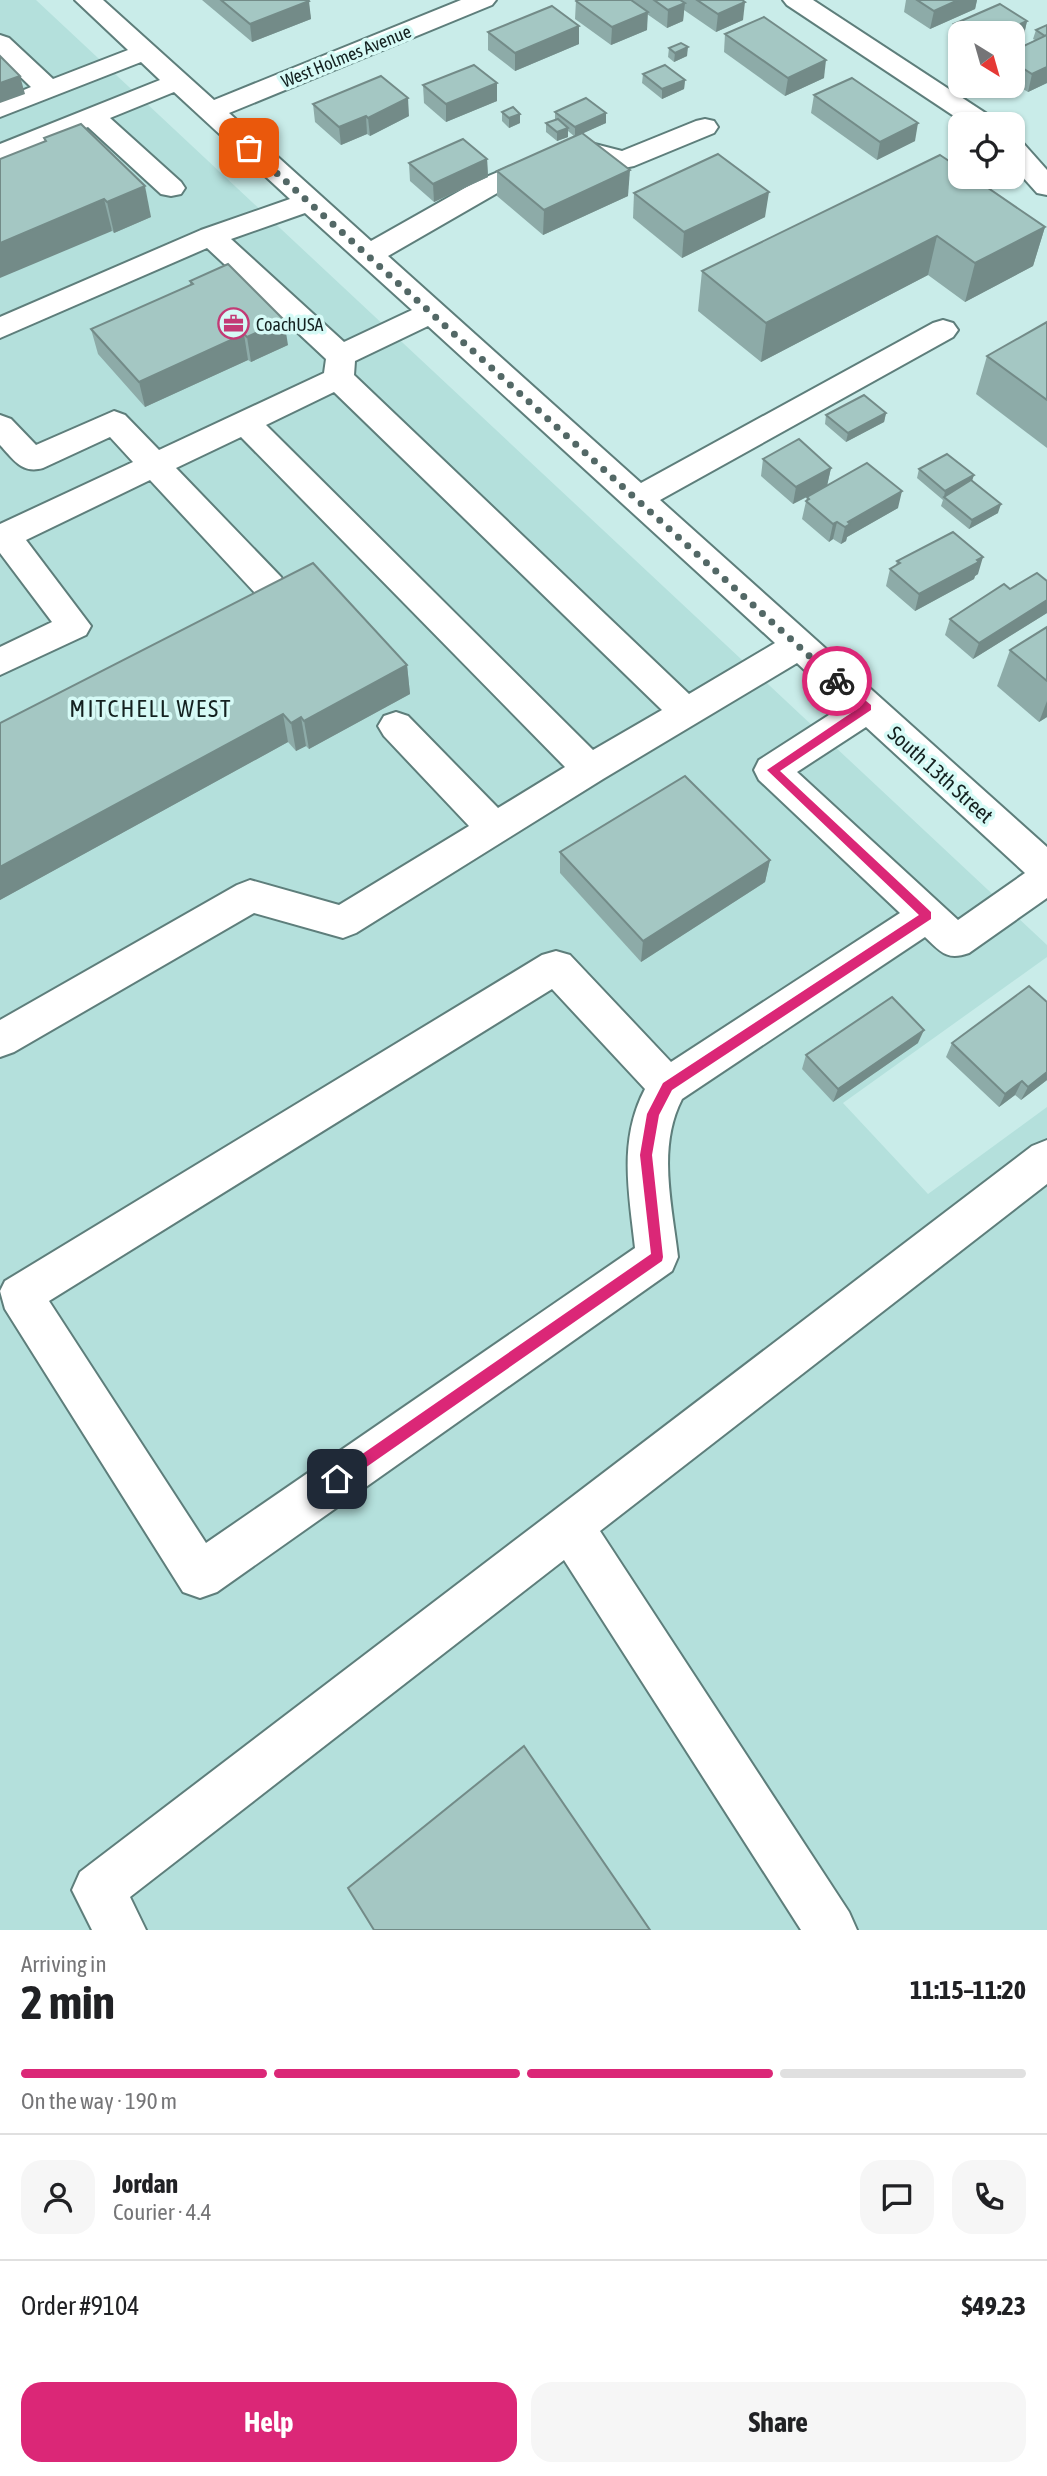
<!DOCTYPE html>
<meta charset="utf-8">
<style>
:root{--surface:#fff;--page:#f6f6f6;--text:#202124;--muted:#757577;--line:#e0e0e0;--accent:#db2777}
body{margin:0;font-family:"Asap Condensed",sans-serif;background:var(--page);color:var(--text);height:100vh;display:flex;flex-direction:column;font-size:26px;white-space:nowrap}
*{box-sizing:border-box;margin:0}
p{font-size:23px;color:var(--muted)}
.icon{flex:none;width:38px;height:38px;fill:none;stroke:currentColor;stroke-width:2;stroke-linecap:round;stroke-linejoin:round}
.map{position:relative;height:1930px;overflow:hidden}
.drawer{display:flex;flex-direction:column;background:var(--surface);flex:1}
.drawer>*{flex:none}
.needle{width:46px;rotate:143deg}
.fabs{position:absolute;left:948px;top:21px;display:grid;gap:14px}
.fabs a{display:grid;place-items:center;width:77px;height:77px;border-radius:14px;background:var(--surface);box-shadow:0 2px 5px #0004;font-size:35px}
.pin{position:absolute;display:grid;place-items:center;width:60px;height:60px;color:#fff;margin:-30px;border-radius:14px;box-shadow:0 4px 10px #0006}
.courier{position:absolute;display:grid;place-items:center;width:70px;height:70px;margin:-35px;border:5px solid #db2777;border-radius:50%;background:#fff;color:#222;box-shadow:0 2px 9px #0007}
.overview em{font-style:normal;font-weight:700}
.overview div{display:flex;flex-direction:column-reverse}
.overview{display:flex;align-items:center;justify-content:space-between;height:119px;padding:0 21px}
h1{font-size:46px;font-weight:700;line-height:52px}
.bar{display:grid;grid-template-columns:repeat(4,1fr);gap:10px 7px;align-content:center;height:84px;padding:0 21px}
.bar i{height:9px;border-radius:5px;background:var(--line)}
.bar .on{background:var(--accent)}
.bar p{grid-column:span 4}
.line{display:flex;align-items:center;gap:18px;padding:0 21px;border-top:2px solid var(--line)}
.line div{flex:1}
.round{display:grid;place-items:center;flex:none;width:74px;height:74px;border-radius:21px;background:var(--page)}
.primary-button{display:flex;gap:14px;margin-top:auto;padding:14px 21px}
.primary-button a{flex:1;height:80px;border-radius:21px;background:var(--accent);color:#fff;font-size:28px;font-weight:700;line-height:80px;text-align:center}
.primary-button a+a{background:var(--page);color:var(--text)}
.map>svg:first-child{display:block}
.built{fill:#b4e0dc}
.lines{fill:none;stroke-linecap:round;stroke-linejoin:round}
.minor-casing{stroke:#5e7e7b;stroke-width:4}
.minor{fill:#fff;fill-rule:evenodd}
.wall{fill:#8daba8}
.shaded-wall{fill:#738b88}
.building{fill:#a4c7c3;stroke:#738b88;stroke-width:2}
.route{fill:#db2777}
.done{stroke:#536866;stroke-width:7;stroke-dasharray:0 12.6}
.labels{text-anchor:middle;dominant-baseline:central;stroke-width:7;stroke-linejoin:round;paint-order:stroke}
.far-street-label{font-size:18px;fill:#142120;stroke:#d6faf6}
.far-poi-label{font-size:18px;fill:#142120;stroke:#d6faf6;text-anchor:start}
.street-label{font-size:21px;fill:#142120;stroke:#d6faf6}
.quarter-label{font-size:24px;letter-spacing:2px;fill:#142120;stroke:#d6faf6}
</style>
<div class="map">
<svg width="1047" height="1930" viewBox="0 0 1047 1930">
<rect width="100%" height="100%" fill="#c9ece9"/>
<polygon class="built" points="0,0 36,0 1047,945 1047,957 843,1103 928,1194 1047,1107 1047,1930 0,1930"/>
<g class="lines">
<defs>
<g id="minor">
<path d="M 75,0 L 103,0 L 214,100 L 461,0 L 496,0 L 492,5 L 229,113 L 371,241 L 479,180 L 569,142 L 579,140 L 622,151 L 696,121 L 705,119 L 714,121 L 718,127 L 714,133 L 634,166 L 624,168 L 581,157 L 499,192 L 388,256 L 641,483 L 933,323 L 943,320 L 953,323 L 958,330 L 953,337 L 660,500 L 1047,847 L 1047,898 L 969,953 C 947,961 941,952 925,937 L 682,1099 C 657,1147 672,1205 678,1257 L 672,1271 L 217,1592 L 200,1598 L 183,1592 L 5,1309 L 0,1291 L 5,1281 L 542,955 L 556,951 L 570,955 L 671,1062 L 900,913 L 759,780 L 754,770 L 759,760 L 843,706 L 797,663 L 603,779 L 356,933 L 343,938 L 254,913 L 14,1052 L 0,1057 L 0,1020 L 237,885 L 250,880 L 339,905 L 469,826 L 384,736 L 378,726 L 384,716 L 396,712 L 408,716 L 498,808 L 565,767 L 241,437 L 176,468 L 281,577 L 286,586 L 281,595 L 269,598 L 257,595 L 150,480 L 26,540 L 91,626 L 86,635 L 0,675 L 0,647 L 52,622 L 0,553 L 0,524 L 133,462 L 110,437 L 43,468 C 22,474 14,460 0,445 L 0,415 L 11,419 L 36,445 L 114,411 L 125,415 L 159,450 L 324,373 L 326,359 L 207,248 L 0,338 L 0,317 L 201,230 L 290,199 L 174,92 L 110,118 L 181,182 L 185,188 L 181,194 L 171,196 L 161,194 L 88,127 L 0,162 L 0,144 L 160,80 L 141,62 L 0,117 L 0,100 L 31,87 L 0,57 L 0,35 L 9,38 L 53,79 L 128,50 ZM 305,213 L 412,310 L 344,342 L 231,239 ZM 428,326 L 775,643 L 689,694 L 354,375 L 355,361 ZM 334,392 L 662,710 L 593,750 L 266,425 ZM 866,727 L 1025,873 L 958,920 L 797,772 ZM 552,989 L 645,1089 C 618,1140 629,1193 635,1248 L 206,1543 L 49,1301 Z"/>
<polygon points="783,0 813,0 993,118 997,124 966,124 787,5"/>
<polygon points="1013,141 1023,143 1047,170 1047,195 1037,193 1013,166"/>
<polygon points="1047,1140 1047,1184 600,1531 849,1912 857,1930 801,1930 564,1560 130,1897 146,1930 92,1930 72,1890 80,1872 1032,1146"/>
</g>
</defs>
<use href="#minor" class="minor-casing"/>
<use href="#minor" class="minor"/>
</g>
<g class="wall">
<polygon points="202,0 308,0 311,19 252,42"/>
<polygon points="576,0 742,0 743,20 716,32 684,10 683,21 667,28 647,14 647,30 611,45 575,19"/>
<polygon points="906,0 977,0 975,9 930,29 904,12"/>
<polygon points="1000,4 1027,21 1023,39 1013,43 1013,33 961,33 961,49 950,42 954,24"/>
<polygon points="1047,25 1047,83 1028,92 1013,83 1013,51 1035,40 1033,39 1036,30"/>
<polygon points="579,26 579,44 515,71 488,50 488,32"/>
<polygon points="725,34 824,78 785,96 724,52"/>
<polygon points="669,48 687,56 674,62 668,57"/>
<polygon points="643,74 685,80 684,89 662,99 642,83"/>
<polygon points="497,83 497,101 446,122 424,103 423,85"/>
<polygon points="814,95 915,141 877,160 811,113"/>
<polygon points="313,104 409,116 370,136 367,134 341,145 315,122"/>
<polygon points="502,112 520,123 509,128 502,121"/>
<polygon points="555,112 606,113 606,123 583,133 628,196 543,235 497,196 497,171 574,136 568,131 568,137 557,141 546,132 546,123 555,120"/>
<polygon points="44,138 151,217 114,233 45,141"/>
<polygon points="940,155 1045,227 1033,266 965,302 928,275 761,362 698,311 702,271"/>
<polygon points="487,159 488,177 434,202 410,181 409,163"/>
<polygon points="634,193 765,217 682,258 633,218"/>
<polygon points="190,281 288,345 251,362 248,360 145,407 98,354 91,329 190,286"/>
<polygon points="1047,322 1047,448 976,394 987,356"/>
<polygon points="886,413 884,422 846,442 825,424 826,415"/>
<polygon points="763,459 831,468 827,485 898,508 847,537 846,541 841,544 833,539 829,542 802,519 807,497 815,493 793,504 761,476"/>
<polygon points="919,469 972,481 998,513 969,529 941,506 943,500 917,478"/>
<polygon points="897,561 978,574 975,576 974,579 915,611 886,586 890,569 896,565"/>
<polygon points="1047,581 1047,613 973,659 945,635 950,619 1010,589"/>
<polygon points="1047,627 1047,717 1039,722 997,686 1010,650"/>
<polygon points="407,665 410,694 309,749 306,746 296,751 288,742 0,900 0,723"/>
<polygon points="560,852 770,860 765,882 641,962 560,873"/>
<polygon points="1047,1002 1047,1080 1021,1100 1015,1095 999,1107 946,1057 952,1043"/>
<polygon points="918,1043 833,1102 802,1069 806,1055"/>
</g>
<g class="shaded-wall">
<polygon points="672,0 682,0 681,4 685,3 683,21 667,28 668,10"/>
<polygon points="958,0 977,0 975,9 930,29 934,11"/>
<polygon points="309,1 311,19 252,42 250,24"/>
<polygon points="745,2 743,20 716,32 718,14"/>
<polygon points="648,12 647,30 611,45 612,27"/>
<polygon points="1027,21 1023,39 1013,43 1013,33 1000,33"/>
<polygon points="579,26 579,44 515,71 515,53"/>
<polygon points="688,47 687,56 674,62 675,53"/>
<polygon points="826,60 824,78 785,96 788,78"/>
<polygon points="1047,67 1047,83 1028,92 1032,74"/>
<polygon points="20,76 25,94 0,103 0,83"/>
<polygon points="685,80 684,89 662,99 662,89"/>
<polygon points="497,83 497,101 446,122 446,104"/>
<polygon points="408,98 409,116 370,136 368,118"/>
<polygon points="606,113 606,123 575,137 575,127"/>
<polygon points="520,114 520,123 509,128 509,118"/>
<polygon points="366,116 367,134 341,145 339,127"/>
<polygon points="918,123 915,141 877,160 880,142"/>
<polygon points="568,128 568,137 557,141 557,132"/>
<polygon points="487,159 488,177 434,202 433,184"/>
<polygon points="630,170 628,196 543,235 544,210"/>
<polygon points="145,186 151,217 114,233 107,202"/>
<polygon points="769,192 765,217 682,258 684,232"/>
<polygon points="104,199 112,231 0,278 0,243"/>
<polygon points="1045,227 1033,266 965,302 975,263"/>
<polygon points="937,236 928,275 761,362 766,323"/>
<polygon points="284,320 288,345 251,362 247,337"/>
<polygon points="244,334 248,360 145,407 139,382"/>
<polygon points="886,413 884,422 846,442 848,433"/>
<polygon points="831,468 827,486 793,504 796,487"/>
<polygon points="974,475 971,484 944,497 945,491"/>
<polygon points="902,491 898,508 847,537 846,541 841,544 845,527 848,522"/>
<polygon points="1001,504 998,513 969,529 972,520"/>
<polygon points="837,522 833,539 829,542 833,524"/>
<polygon points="983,557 978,574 975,576 974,579 915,611 919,594"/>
<polygon points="1047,600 1047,613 973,659 979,643"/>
<polygon points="407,665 410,694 309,749 304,721"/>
<polygon points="1047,701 1047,717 1039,722"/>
<polygon points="283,714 288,742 0,900 0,867"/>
<polygon points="301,717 306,746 296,751 291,723"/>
<polygon points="770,860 765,882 641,962 643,941"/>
<polygon points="924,1030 918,1043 833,1102 838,1089"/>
<polygon points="1047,1072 1047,1080 1021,1100 1028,1087"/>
<polygon points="1022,1081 1015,1095 999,1107 1005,1094"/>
</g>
<g class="building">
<polygon points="221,0 308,0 309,1 250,24"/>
<polygon points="577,0 631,0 648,12 612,27 576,1"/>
<polygon points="654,0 680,0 685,3 668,10"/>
<polygon points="697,0 742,0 745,2 718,14"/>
<polygon points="917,0 958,0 934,11"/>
<polygon points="1000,4 1027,21 1000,33 968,33 954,24"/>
<polygon points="552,6 579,26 515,53 488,32"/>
<polygon points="764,17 826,60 788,78 725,34"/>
<polygon points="1047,25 1047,35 1045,36 1036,30"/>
<polygon points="1047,35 1047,67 1032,74 1013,62 1013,51"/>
<polygon points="681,43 688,47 675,53 669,48"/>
<polygon points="0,56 20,76 0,83"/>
<polygon points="474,65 497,83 446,104 423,85"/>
<polygon points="665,65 685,80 662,89 643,74"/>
<polygon points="381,76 408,98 368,118 366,116 339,127 313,104"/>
<polygon points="852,78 918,123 880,142 814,95"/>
<polygon points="586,98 606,113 575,127 555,112"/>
<polygon points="513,107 520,114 509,118 502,112"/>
<polygon points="558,119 568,128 557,132 546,123"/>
<polygon points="81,124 145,186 107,202 104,199 0,243 0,159 46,141 44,138"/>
<polygon points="582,133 630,170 544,210 497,171"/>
<polygon points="463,139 487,159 433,184 409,163"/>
<polygon points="718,154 769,192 684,232 634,193"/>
<polygon points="940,155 961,169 961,177 972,177 1045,227 975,263 937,236 766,323 702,271"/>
<polygon points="228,264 284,320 247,337 244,334 139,382 91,329 193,284 190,281"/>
<polygon points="1047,322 1047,400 987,356"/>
<polygon points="864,395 886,413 848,433 826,415"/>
<polygon points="799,439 831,468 796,487 763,459"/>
<polygon points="947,454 974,475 945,491 919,469"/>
<polygon points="867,463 902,491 848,522 850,524 845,527 837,522 833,524 806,501 809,499 807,497"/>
<polygon points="971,480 1001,504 972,520 944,497"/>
<polygon points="953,532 983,557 977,560 979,562 919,594 890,569 900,563 897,561"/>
<polygon points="313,563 407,665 304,721 301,717 291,723 283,714 0,867 0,723"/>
<polygon points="1037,573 1047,581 1047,600 979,643 950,619 1004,584 1010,589"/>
<polygon points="1047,627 1047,681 1010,650"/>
<polygon points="685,776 770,860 643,941 560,852"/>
<polygon points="1029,986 1047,1002 1047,1072 1028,1087 1022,1081 1005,1094 952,1043"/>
<polygon points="892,997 924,1030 838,1089 806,1055"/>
<polygon points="524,1746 650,1930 374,1930 348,1888"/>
</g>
<polygon class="route" points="837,677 871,705 871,710 780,771 931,912 931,919 672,1090 659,1115 652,1155 663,1257 662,1261 342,1484 332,1484 332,1475 651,1254 640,1155 647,1114 663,1083 919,915 767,770 860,707 833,684 832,681"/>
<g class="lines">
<polyline class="done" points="249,148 837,681"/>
</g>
<defs>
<symbol id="office-ring" viewBox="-11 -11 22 22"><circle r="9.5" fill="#d6faf6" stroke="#c33a75" stroke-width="1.5"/><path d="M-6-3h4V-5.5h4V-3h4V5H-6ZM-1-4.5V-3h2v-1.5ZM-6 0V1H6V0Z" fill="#c33a75"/></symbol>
</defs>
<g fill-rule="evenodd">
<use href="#office-ring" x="216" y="306" width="35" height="35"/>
</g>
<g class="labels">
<g class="far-street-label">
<text transform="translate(346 56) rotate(-22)">West Holmes Avenue</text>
</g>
<g class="far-poi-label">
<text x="256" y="324">CoachUSA</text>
</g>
<g class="street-label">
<text transform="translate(941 774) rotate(42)">South 13th Street</text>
</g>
<g class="quarter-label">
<text x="151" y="708">MITCHELL WEST</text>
</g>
</g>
</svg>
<div class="fabs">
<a><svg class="needle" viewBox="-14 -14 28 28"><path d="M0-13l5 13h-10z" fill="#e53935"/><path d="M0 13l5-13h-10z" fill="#757577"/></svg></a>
<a><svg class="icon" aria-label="locate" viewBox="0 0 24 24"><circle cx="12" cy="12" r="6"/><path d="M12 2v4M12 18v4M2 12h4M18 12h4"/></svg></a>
</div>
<div class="pin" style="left:249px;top:148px;background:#ea580c"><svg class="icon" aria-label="bag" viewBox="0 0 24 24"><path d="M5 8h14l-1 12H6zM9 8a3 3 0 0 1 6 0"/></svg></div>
<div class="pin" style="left:337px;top:1479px;background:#1f2937"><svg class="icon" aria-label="home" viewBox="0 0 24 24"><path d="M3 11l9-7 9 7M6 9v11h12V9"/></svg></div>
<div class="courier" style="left:837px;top:681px"><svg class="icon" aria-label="bike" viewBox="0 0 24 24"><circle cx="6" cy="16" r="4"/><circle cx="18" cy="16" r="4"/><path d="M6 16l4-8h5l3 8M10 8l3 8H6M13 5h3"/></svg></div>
</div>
<section class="drawer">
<div class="overview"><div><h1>2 min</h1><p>Arriving in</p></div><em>11:15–11:20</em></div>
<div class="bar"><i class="on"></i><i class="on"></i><i class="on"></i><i></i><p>On the way · 190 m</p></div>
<div class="line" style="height:126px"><a class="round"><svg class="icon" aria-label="person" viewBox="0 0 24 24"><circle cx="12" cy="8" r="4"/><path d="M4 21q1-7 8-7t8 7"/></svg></a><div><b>Jordan</b><p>Courier · 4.4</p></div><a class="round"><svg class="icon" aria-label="chat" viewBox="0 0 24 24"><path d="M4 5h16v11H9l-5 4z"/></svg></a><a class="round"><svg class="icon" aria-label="phone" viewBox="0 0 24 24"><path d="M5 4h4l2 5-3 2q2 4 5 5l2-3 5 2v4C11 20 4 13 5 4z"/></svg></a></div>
<div class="line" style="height:91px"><div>Order #9104</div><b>$49.23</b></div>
<div class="primary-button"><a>Help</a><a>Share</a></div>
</section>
